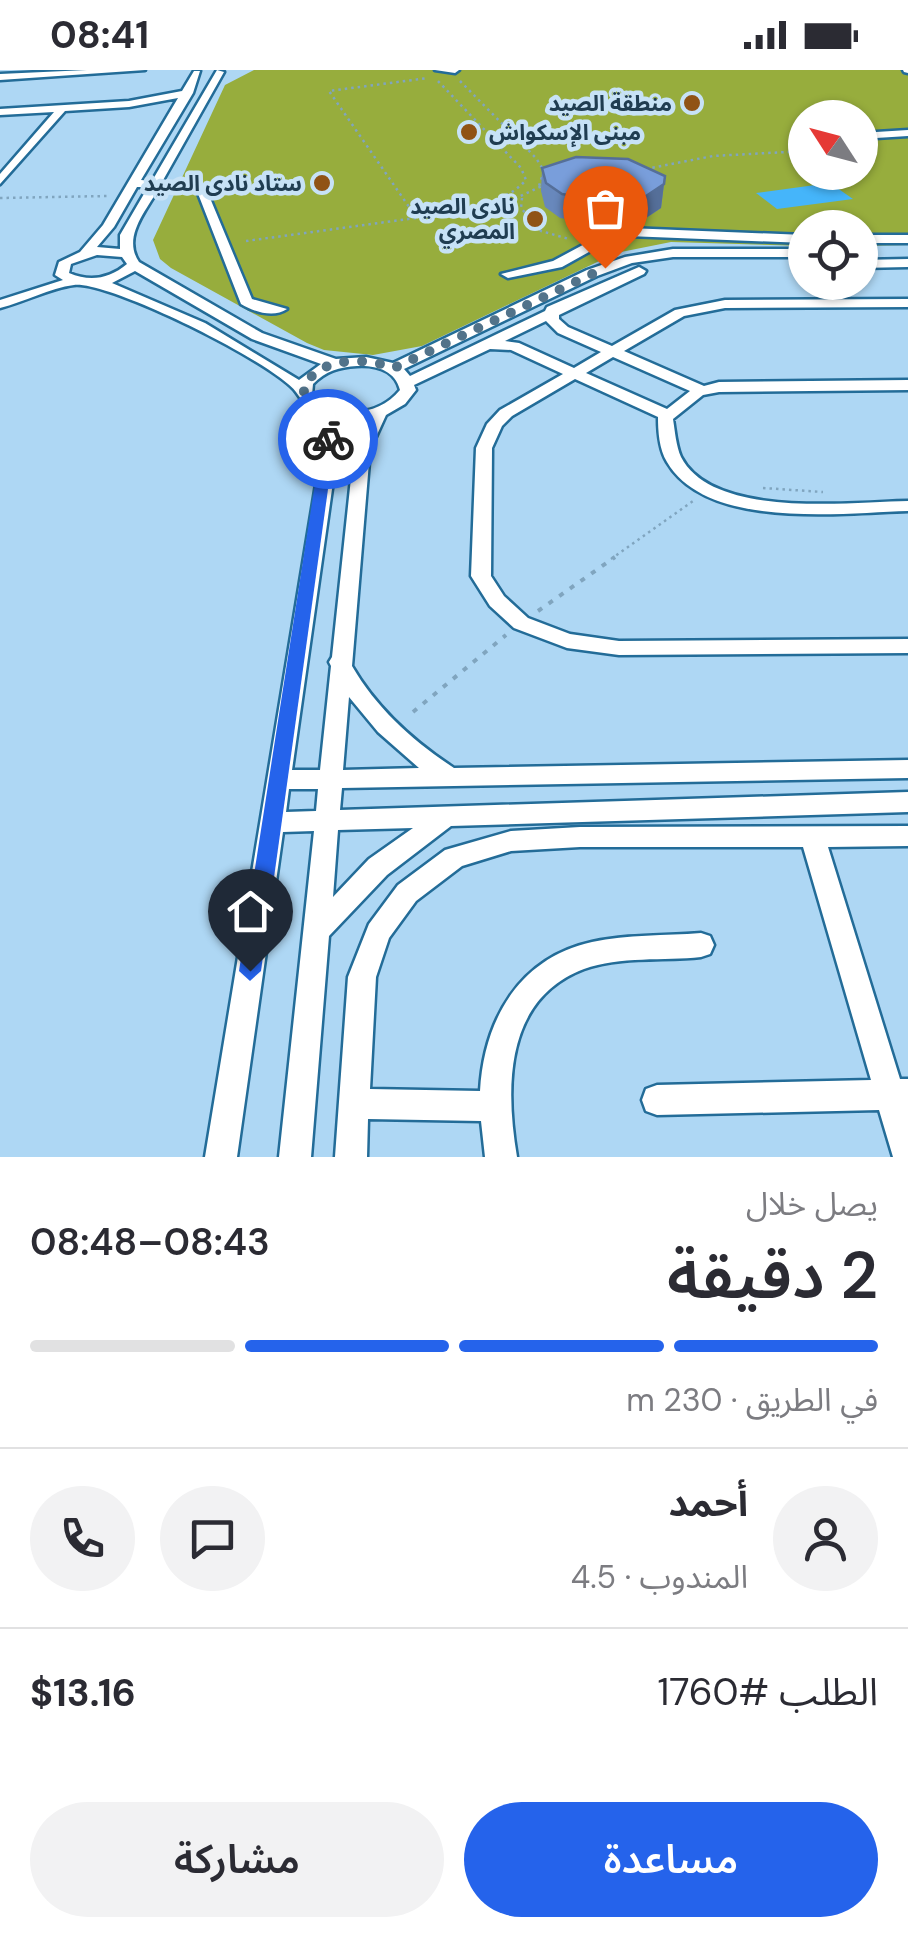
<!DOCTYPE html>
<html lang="ar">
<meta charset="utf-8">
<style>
:root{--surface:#fff;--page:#f2f2f3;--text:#2b2b33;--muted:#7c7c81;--line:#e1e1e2;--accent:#2563eb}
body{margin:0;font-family:"DM Sans","Noto Sans Arabic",sans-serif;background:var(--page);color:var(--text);direction:rtl;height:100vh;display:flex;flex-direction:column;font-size:38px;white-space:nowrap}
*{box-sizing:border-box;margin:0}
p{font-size:32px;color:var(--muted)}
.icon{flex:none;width:55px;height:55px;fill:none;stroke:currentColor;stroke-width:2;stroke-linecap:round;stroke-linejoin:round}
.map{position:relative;height:1087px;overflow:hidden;direction:ltr}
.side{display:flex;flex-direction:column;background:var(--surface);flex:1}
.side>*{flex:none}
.needle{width:65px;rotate:306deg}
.buttons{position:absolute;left:788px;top:30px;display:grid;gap:20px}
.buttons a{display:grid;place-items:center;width:90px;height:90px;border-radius:50%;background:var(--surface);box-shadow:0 2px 8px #0004;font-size:50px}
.pin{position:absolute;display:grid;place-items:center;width:85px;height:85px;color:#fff;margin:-102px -42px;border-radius:50% 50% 50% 0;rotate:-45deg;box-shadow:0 0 10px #0007}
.pin .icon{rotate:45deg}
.courier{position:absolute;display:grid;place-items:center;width:100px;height:100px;margin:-50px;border:8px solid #2563eb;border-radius:50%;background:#fff;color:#222;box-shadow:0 2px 12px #0007}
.summary em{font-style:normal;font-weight:600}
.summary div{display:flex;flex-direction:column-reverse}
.summary{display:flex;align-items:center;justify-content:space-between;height:170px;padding:0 30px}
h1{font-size:65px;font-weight:600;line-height:75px}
.bar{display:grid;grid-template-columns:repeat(4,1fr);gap:15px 10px;align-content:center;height:120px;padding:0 30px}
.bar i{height:12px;border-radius:8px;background:var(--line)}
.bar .selected{background:var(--accent)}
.bar p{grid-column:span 4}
.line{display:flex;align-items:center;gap:25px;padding:0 30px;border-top:2px solid var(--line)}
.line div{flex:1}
.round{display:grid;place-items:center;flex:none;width:105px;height:105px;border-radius:52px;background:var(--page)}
.cta{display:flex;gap:20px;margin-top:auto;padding:20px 30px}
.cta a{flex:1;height:115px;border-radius:60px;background:var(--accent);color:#fff;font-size:40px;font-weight:600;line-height:115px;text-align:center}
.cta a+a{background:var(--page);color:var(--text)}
.status{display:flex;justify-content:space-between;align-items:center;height:70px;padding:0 50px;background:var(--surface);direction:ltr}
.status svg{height:28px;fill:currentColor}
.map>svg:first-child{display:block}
.green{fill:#97ad3d;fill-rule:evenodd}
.water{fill:#45b5fa}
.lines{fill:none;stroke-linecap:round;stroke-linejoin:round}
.minor-casing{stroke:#236c98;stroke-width:5}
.path-far1{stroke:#80a5bf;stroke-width:2.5;stroke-dasharray:2.5 4;stroke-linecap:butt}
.path{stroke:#80a5bf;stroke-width:4;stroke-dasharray:5 8;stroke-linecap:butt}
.minor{fill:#fff;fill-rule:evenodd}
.wall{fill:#6888bc}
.shaded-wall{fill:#556f99}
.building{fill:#799edb;stroke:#556f99;stroke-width:2.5}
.route{fill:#2563eb}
.done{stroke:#52738a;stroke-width:10;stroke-dasharray:0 18}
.poi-dot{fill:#905315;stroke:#c7e2f6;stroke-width:4}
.labels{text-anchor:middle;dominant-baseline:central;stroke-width:9;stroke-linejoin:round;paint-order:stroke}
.far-poi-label{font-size:22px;font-weight:bold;fill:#203d51;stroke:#c7e2f6;text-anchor:end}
</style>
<div class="status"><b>08:41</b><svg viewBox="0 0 49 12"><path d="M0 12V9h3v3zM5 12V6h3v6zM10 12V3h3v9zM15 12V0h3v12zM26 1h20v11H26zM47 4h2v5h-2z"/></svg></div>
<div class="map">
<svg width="908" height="1087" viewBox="0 0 908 1087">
<rect width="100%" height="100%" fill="#aed7f4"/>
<path class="green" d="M 254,0 L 908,0 L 908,175 L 860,176 L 860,158 L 805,158 L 805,176 L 671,172 L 616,183 L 422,276 L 373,285 L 324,280 L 307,273 L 171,198 L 160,189 L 153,170 L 225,15 ZM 805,48 L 860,48 L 860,102 L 805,102 Z"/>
<polygon class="water" points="830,113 853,129 777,139 756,123"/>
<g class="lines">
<defs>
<g id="minor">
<polygon points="87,0 145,0 0,10 0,4"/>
<path d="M 217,0 L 224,2 L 162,112 L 205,116 L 252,229 L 287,239 C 274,248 254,242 241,234 L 197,121 L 159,118 C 146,141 122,167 139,192 L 262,263 L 336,289 L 366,287 L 393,293 L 587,200 L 625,187 L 673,179 L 805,179 L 805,187 L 673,187 L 632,193 L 597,206 L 404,299 L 410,306 L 545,241 L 547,237 L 639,197 L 646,201 L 644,204 L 559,245 L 559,249 L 568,257 L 612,276 L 675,240 L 725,230 L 908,229 L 908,237 L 725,238 L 684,246 L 624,281 L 704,316 L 719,312 L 908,310 L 908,320 L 719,322 L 703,325 L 673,349 C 675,361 676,376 681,387 C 713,449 850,432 908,431 L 908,441 C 841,443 707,460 667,392 C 659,379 658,361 658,347 L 575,309 L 512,346 L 502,356 L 492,378 L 491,506 L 504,526 L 528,548 L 570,564 L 619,571 L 908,569 L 908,583 L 619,585 L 567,578 L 514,558 L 490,536 L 471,506 L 476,378 L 487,354 L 500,340 L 563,304 L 511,280 L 490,279 L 414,315 L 416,320 L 405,334 L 386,345 L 370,380 L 352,596 C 377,639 413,671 454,698 L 908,690 L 908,708 L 342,718 L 340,740 L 908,722 L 908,742 L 451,756 L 387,805 L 329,866 L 311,1087 L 279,1087 L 314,761 L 283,762 L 237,1087 L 205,1087 L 321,384 C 319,358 310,341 296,322 C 274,293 110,211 74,215 C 50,218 24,232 0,238 L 0,230 L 63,210 L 55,205 L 59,192 L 80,182 L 103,155 L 178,28 L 129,37 L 65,41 L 0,114 L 0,104 L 54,42 L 0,45 L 0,39 L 129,31 L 182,21 L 194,1 L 200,1 L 193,23 L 141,110 L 152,111 ZM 137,117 L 148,117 L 120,165 L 120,179 L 97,177 L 114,157 ZM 97,185 L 122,187 L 127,194 C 109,209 90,212 69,203 L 71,194 ZM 135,201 L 252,269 L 321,294 L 299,310 L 205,253 L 112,213 ZM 546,251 L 558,263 L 601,282 L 574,298 L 519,273 L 505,271 ZM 613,287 L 690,321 L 667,339 L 586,303 ZM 357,296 C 376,295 395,300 400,320 C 378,347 337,349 312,325 L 313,314 C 326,301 339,297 357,296 ZM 329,348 L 367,350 L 354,380 L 332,587 L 329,592 L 331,596 L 320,700 L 292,700 L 337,384 L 335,359 ZM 349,627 L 378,662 L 419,698 L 343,700 ZM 289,719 L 318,719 L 316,741 L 286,742 ZM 413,758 L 369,789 L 333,827 L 338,760 Z"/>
<polygon points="435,0 459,0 455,3"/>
<polygon points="903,0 908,0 908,3 904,2"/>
<polygon points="908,60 908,66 860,69 860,63"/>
<polygon points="628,158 805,165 805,173 628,166 614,168 562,197 508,208 501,204 553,191 607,162"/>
<rect x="860" y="165" width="48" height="8"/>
<polygon points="908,189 908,197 860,198 860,190"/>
<path d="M 908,756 L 908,776 L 828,777 L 900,1009 L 908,1009 L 908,1087 L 893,1087 L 879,1040 L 657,1045 L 646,1041 L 642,1030 L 646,1019 L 657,1015 L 871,1010 L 803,777 L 580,777 L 511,781 L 462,796 L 416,831 L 389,868 L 376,907 L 370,1019 L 480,1021 C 484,950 519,888 592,872 C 628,864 665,866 701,863 L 710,866 L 714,875 L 710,884 L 701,887 C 664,891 620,886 584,899 C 505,929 505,1016 517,1087 L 485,1087 L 481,1051 L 368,1049 L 367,1087 L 335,1087 L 348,907 L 369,854 L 398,815 L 445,780 L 511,761 L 580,757 Z"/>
</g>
</defs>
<use href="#minor" class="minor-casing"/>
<g class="path-far1">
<polyline points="460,11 536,88 544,101 539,116"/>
<polyline points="646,99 713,86 805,81"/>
<polyline points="0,128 107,126"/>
<polyline points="522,128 521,138 541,161 569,169"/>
<path d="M 411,139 C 447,144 500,139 526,110 L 521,98 L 437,10"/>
<polyline points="416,147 329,21 428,8"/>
<polyline points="246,171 497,137 544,115"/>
<polyline points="763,418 823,422"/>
<polyline points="611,489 693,431"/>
</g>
<g class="path">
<polyline points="538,541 615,487"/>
<polyline points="413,642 506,565"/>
</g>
<use href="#minor" class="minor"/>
</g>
<polygon class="wall" points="542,98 665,106 661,138 643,150 586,152 560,148 545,137 541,121"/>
<polygon class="shaded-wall" points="664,114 661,138 643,150 646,126"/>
<polygon class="building" points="576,87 628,89 665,106 664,114 646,126 588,128 562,124 546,113 542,98"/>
<polygon class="route" points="328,365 335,369 261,901 250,911 239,901 322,369"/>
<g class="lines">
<path class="done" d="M 328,369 L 322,348 L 303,320 C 316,286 365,287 394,298 L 605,198"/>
</g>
<g class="poi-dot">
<circle cx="692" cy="33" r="10"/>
<circle cx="469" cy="62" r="10"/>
<circle cx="322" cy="113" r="10"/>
<circle cx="535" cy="149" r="10"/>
</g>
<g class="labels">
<g class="far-poi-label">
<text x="672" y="33">منطقة الصيد</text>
<text x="489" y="62" text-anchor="start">مبنى الإسكواش</text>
<text x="302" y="113">ستاد نادى الصيد</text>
<text x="515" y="136">نادى الصيد<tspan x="515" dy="25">المصري</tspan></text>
</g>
</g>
</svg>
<div class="buttons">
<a><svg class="needle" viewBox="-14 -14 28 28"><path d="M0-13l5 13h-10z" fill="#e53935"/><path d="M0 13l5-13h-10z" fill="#7c7c81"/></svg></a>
<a><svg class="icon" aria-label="locate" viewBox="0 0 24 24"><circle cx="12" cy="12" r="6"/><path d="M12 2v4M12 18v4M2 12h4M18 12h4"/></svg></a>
</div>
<div class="pin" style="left:605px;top:198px;background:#ea580c"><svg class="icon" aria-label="bag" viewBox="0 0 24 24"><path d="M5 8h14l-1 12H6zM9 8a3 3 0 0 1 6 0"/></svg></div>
<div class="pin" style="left:250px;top:901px;background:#1f2937"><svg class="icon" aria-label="home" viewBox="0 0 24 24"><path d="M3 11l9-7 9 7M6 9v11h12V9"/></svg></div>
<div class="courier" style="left:328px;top:369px"><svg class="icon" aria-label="bike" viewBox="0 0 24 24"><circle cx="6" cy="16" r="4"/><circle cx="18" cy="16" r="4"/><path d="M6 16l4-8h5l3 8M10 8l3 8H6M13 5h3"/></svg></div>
</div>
<section class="side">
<div class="summary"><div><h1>2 دقيقة</h1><p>يصل خلال</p></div><em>08:43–08:48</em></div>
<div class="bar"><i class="selected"></i><i class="selected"></i><i class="selected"></i><i></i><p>في الطريق · 230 m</p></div>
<div class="line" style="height:180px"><a class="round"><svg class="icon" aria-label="person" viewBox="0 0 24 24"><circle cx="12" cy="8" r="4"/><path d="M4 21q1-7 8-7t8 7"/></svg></a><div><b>أحمد</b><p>المندوب · 4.5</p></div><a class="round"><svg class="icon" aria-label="chat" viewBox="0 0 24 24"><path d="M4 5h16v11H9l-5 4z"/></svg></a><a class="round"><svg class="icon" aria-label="phone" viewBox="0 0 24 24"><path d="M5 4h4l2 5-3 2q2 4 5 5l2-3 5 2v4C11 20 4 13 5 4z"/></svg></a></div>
<div class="line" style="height:130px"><div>الطلب #1760</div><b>$13.16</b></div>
<div class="cta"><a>مساعدة</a><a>مشاركة</a></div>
</section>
